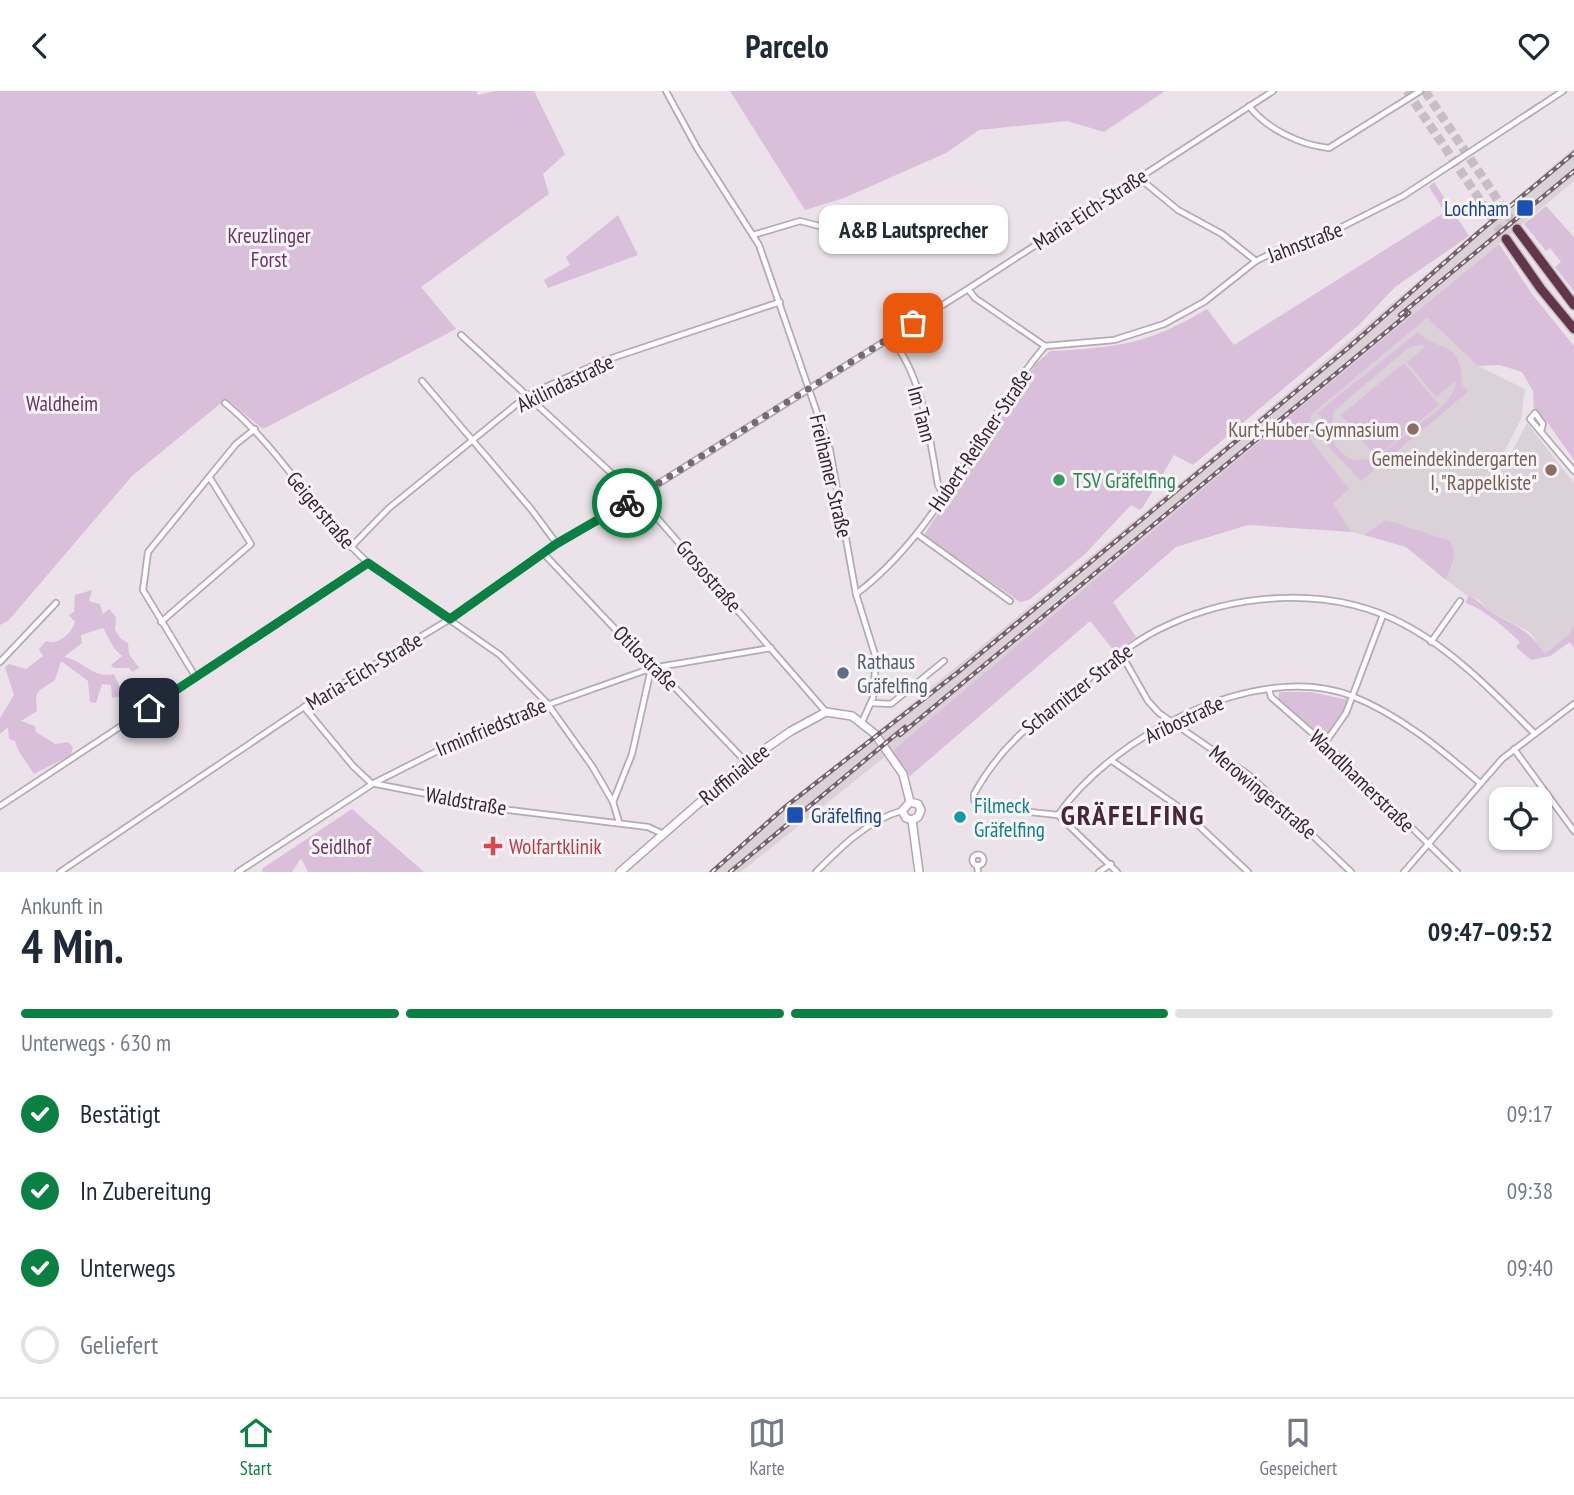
<!DOCTYPE html>
<html lang="de">
<meta charset="utf-8">
<style>
:root{--surface:#fff;--page:#f6f6f7;--text:#1f2937;--muted:#747a83;--line:#e0e1e3;--accent:#0b8043}
body{margin:0;font-family:"PT Sans Narrow",sans-serif;background:var(--page);color:var(--text);height:100vh;display:flex;flex-direction:column;font-size:26px;white-space:nowrap}
*{box-sizing:border-box;margin:0}
p{font-size:23px;color:var(--muted)}
.icon{flex:none;width:38px;height:38px;fill:none;stroke:currentColor;stroke-width:2;stroke-linecap:round;stroke-linejoin:round}
.map{position:relative;height:781px;overflow:hidden}
.drawer{display:flex;flex-direction:column;background:var(--surface);flex:1}
.drawer>*{flex:none}
.fabs{position:absolute;left:1489px;top:696px;display:grid;gap:14px}
.fabs a{display:grid;place-items:center;width:63px;height:63px;border-radius:14px;background:var(--surface);box-shadow:0 2px 5px #0004;font-size:35px}
.pin{position:absolute;display:grid;place-items:center;width:60px;height:60px;color:#fff;margin:-30px;border-radius:14px;box-shadow:0 4px 10px #0006}
.courier{position:absolute;display:grid;place-items:center;width:70px;height:70px;margin:-35px;border:5px solid #0b8043;border-radius:50%;background:#fff;color:#222;box-shadow:0 2px 9px #0007}
.bubble{position:absolute;height:49px;border-radius:14px;background:var(--surface);box-shadow:0 2px 5px #0004;font-size:23px;font-weight:800;line-height:49px;text-align:center}
.overview em{font-style:normal;font-weight:800}
.overview div{display:flex;flex-direction:column-reverse}
.overview{display:flex;align-items:center;justify-content:space-between;height:119px;padding:0 21px}
h1{font-size:46px;font-weight:800;line-height:52px}
.bar{display:grid;grid-template-columns:repeat(4,1fr);gap:10px 7px;align-content:center;height:84px;padding:0 21px}
.bar i{height:9px;border-radius:5px;background:var(--line)}
.bar .current{background:var(--accent)}
.bar p{grid-column:span 4}
ol{padding:0 21px;list-style:none}
li{display:flex;align-items:center;gap:21px;height:77px}
li p{margin-inline-start:auto}
li .icon{padding:7px;border-radius:50%;background:var(--accent);color:#fff;stroke-width:4}
li:last-child{color:var(--muted)}
li i{width:38px;height:38px;border:4px solid var(--line);border-radius:50%}
header{display:flex;justify-content:space-between;align-items:center;height:91px;padding:0 21px;background:var(--surface);font-size:32px;font-weight:800}
.menu{display:flex;justify-content:space-around;align-items:center;height:98px;border-top:2px solid var(--line);background:var(--surface);font-size:19px;color:var(--muted)}
.menu a{display:grid;justify-items:center;gap:4px}
.menu .current{color:var(--accent)}
.map>svg:first-child{display:block}
.built{fill:#dbd2d8}
.green{fill:#dabfda;fill-rule:evenodd}
.lines{fill:none;stroke-linecap:round;stroke-linejoin:round}
.highway-tunnel{stroke:#c8bdc4;stroke-width:9;stroke-dasharray:9 4.5;stroke-linecap:butt}
.street-casing{stroke:#b6aab2;stroke-width:8}
.secondary-casing{stroke:#b6a3af;stroke-width:10}
.highway-casing{stroke:#c8c2c5;stroke-width:12}
.street{stroke:#fff;stroke-width:4.5}
.secondary{stroke:#fff;stroke-width:7}
.highway{stroke:#63354b;stroke-width:9}
.rail-casing{stroke:#76606c;stroke-width:4.5}
.rail{stroke:#f8f4f7;stroke-width:2;stroke-dasharray:5;stroke-linecap:butt}
.done{stroke:#786871;stroke-width:7;stroke-dasharray:0 12.6}
.route{stroke:#0b8043;stroke-width:9}
.transit-dot{fill:#1a4fb4;stroke:#f8f4f7;stroke-width:2.5}
.education-dot{fill:#8d6e63;stroke:#f8f4f7;stroke-width:2.5}
.leisure-dot{fill:#2e9e5b;stroke:#f8f4f7;stroke-width:2.5}
.service-dot{fill:#5c6f8a;stroke:#f8f4f7;stroke-width:2.5}
.culture-dot{fill:#0f9aa8;stroke:#f8f4f7;stroke-width:2.5}
.health-dot{fill:#e0444e;stroke:#f8f4f7;stroke-width:2.5}
.labels{text-anchor:middle;dominant-baseline:central;stroke-width:6;stroke-linejoin:round;paint-order:stroke}
.transit-label{font-size:21px;fill:#164399;stroke:#f8f4f7;text-anchor:end}
.street-label{font-size:21px;fill:#3a2531;stroke:#f8f4f7}
.park-label{font-size:21px;fill:#6c3466;stroke:#f8f4f7}
.education-label{font-size:21px;fill:#785e54;stroke:#f8f4f7;text-anchor:end}
.leisure-label{font-size:21px;fill:#27864d;stroke:#f8f4f7;text-anchor:start}
.service-label{font-size:21px;fill:#4e5e75;stroke:#f8f4f7;text-anchor:start}
.culture-label{font-size:21px;fill:#0d838f;stroke:#f8f4f7;text-anchor:start}
.health-label{font-size:21px;fill:#be3a42;stroke:#f8f4f7;text-anchor:start}
.district-label{font-size:28px;font-weight:bold;letter-spacing:2px;fill:#4a2437;stroke:#f8f4f7}
</style>
<header><svg class="icon" aria-label="back" viewBox="0 0 24 24"><path d="M15 5l-7 7 7 7"/></svg>Parcelo<svg class="icon" aria-label="heart" viewBox="0 0 24 24"><path d="M12 20l-8-8c-3-5 5-10 8-4 3-6 11-1 8 4z"/></svg></header>
<div class="map">
<svg width="1574" height="781" viewBox="0 0 1574 781">
<rect width="100%" height="100%" fill="#ebe3e9"/>
<g class="built">
<polygon points="1574,57 1574,90 892,660 741,781 707,781 1244,339"/>
<polygon points="1427,227 1478,275 1525,298 1521,328 1492,385 1482,389 1495,392 1527,332 1574,392 1574,533 1569,543 1545,563 1530,541 1489,520 1479,509 1468,505 1446,489 1454,470 1386,429 1364,444 1352,441 1333,413 1348,399 1310,348 1311,324"/>
</g>
<g class="green">
<polygon points="0,0 476,0 478,4 495,0 534,0 565,63 543,83 549,103 421,196 456,238 263,338 226,308 132,385 9,529 0,534"/>
<polygon points="730,0 1165,0 1104,41 1067,30 979,39 946,62 844,107 805,119"/>
<path d="M 1434,91 L 1469,145 L 1395,196 L 1360,233 L 1193,374 L 1174,364 L 1143,416 L 1140,419 L 1131,414 L 1085,463 L 1029,509 L 1020,511 L 924,444 L 1035,274 L 1050,260 C 1117,257 1148,253 1207,218 L 1234,254 L 1445,121 L 1429,96 Z"/>
<polygon points="1546,115 1574,146 1574,200 1555,176 1561,171 1550,157 1546,160 1524,133"/>
<polygon points="618,124 638,164 548,197 544,189 570,174 566,166"/>
<polygon points="1499,153 1532,203 1574,255 1574,369 1547,331 1534,319 1533,300 1522,281 1500,274 1478,275 1427,227 1311,324 1310,348 1349,398 1333,413 1352,441 1248,434 1176,456 1113,511 1136,546 1115,561 1090,530 910,685 892,660 1278,335"/>
<path d="M 1418,241 C 1438,262 1462,248 1462,293 L 1468,301 L 1361,390 L 1328,355 L 1324,330 L 1317,322 ZM 1420,254 L 1426,255 L 1407,271 L 1436,306 L 1456,290 C 1454,312 1429,325 1413,338 C 1386,360 1352,392 1330,344 L 1334,320 L 1408,257 Z"/>
<polygon points="1404,272 1439,314 1376,366 1341,324"/>
<path d="M 1386,429 L 1450,450 C 1458,464 1452,475 1446,489 L 1406,456 L 1364,444 Z"/>
<path d="M 92,499 L 89,510 L 100,513 L 103,523 L 109,518 L 116,526 L 115,539 L 121,548 L 128,552 L 129,563 L 139,577 L 132,581 L 129,577 L 114,577 L 111,574 L 122,565 L 114,557 L 103,537 L 81,544 L 82,552 L 64,566 C 85,570 93,588 114,583 L 124,605 L 112,607 L 111,594 L 102,593 L 96,612 L 90,611 L 88,590 L 61,570 L 55,589 C 39,601 34,597 37,620 L 21,630 L 35,635 L 36,641 L 55,653 L 68,651 L 73,656 L 71,664 L 34,683 L 18,659 L 15,650 L 9,648 L 8,636 L 0,643 L 0,627 L 14,604 L 5,576 L 9,573 L 26,578 L 43,565 L 39,558 L 46,550 C 58,555 72,542 75,531 L 69,524 L 74,521 L 75,504 Z"/>
<path d="M 1468,505 C 1479,509 1482,515 1491,521 C 1516,536 1528,537 1545,563 L 1569,543 L 1574,533 L 1574,557 L 1570,551 L 1550,565 L 1531,569 L 1516,556 L 1520,551 C 1504,536 1487,520 1466,512 Z"/>
<polygon points="1279,601 1311,601 1348,609 1341,626 1323,647 1278,609"/>
<polygon points="352,718 424,781 308,781 301,767 292,781 262,781 263,777"/>
</g>
<g class="lines">
<g class="highway-tunnel">
<polyline points="1407,0 1506,148"/>
<polyline points="1425,0 1517,138"/>
</g>
<defs>
<g id="street">
<polyline points="666,0 697,57 759,154 830,359 856,503 876,567 873,607 862,631"/>
<path d="M 1249,15 C 1267,38 1300,54 1329,57 L 1420,0"/>
<polyline points="1138,86 1178,119 1222,143 1256,170"/>
<polyline points="753,144 800,130 846,142 872,137 885,131"/>
<polyline points="968,198 975,207 1045,255"/>
<polyline points="461,244 645,413 826,621"/>
<path d="M 891,247 C 923,287 929,344 938,394 L 943,403"/>
<polyline points="1045,255 1114,249 1164,233 1204,211 1256,170 1280,158 1322,146 1403,105 1563,0"/>
<polyline points="422,290 531,418 557,453"/>
<path d="M 225,312 C 281,358 315,423 368,472 L 500,564 L 547,612 L 592,675 L 613,711 L 619,731"/>
<polyline points="1541,340 1543,333 1535,322 1530,328 1574,380"/>
<polyline points="917,443 1010,510"/>
<polyline points="351,456 389,417 528,304 606,269 780,211"/>
<polyline points="545,464 652,577 662,583 746,671"/>
<path d="M 856,503 C 941,439 978,335 1045,255"/>
<polyline points="161,531 251,453 210,387"/>
<polyline points="1431,551 1460,510"/>
<polyline points="1120,561 1148,610 1159,622 1249,684 1351,781"/>
<polyline points="0,571 56,512"/>
<polyline points="195,585 143,499 148,461 236,353 255,338"/>
<polyline points="1269,598 1271,606 1343,669 1457,781"/>
<polyline points="871,612 891,613 944,570"/>
<polyline points="304,616 353,675 371,692 509,719 648,736 661,742"/>
<polyline points="1325,652 1346,622 1383,524"/>
<polyline points="1514,658 1574,740"/>
<polyline points="1112,670 1179,716 1248,781"/>
<polyline points="613,711 632,663 651,578"/>
<polyline points="0,715 368,472"/>
<path d="M 1058,724 C 1112,646 1256,568 1352,605 C 1400,624 1442,659 1480,692"/>
<circle cx="978" cy="769" r="5.5"/>
<polyline points="977,774 978,781"/>
<polyline points="60,781 304,616 450,528 557,453 637,406 968,198 1273,0"/>
<polyline points="238,781 374,692 485,636 652,577 771,557"/>
<path d="M 816,781 C 840,757 868,729 901,720"/>
<polyline points="1099,781 1111,773"/>
<path d="M 1117,781 L 1058,724 L 984,716 L 974,709 L 974,703 C 1003,650 1039,627 1085,591 C 1111,570 1136,548 1168,534 C 1242,500 1336,495 1409,536 C 1456,562 1496,604 1534,642"/>
<polyline points="1404,781 1502,668 1574,613"/>
</g>
<g id="secondary">
<polyline points="910,711 918,713 921,719 918,726 912,729"/>
<polyline points="910,711 902,720 906,727 912,729"/>
<polyline points="912,729 919,781"/>
<polyline points="620,781 746,671 791,640 826,621 852,625 875,643 903,683 910,711"/>
</g>
<g id="highway">
<polyline points="1517,138 1574,214"/>
<polyline points="1506,148 1541,198 1574,238"/>
</g>
</defs>
<use href="#street" class="street-casing"/>
<use href="#secondary" class="secondary-casing"/>
<use href="#highway" class="highway-casing"/>
<use href="#street" class="street"/>
<use href="#secondary" class="secondary"/>
<use href="#highway" class="highway"/>
<defs>
<g id="rail">
<polyline points="1400,224 1574,80"/>
<polyline points="900,644 1409,222"/>
<polyline points="712,781 785,716 957,582 1348,257 1479,141 1574,62"/>
<polyline points="730,781 905,636"/>
</g>
</defs>
<use href="#rail" class="rail-casing"/>
<use href="#rail" class="rail"/>
</g>
<g class="lines">
<polyline class="done" points="627,412 913,232"/>
<polyline class="route" points="149,617 368,472 450,528 556,453 627,412"/>
</g>
<g class="transit-dot">
<rect x="1516" y="108" width="18" height="18" rx="3.5"/>
<rect x="786" y="715" width="18" height="18" rx="3.5"/>
</g>
<g class="education-dot">
<circle cx="1413" cy="338" r="7"/>
<circle cx="1551" cy="379" r="7"/>
</g>
<circle class="leisure-dot" cx="1059" cy="389" r="7"/>
<circle class="service-dot" cx="843" cy="582" r="7"/>
<circle class="culture-dot" cx="960" cy="726" r="7"/>
<path class="health-dot" d="M489.5 744.5h7v7h7v7h-7v7h-7v-7h-7v-7h7z"/>
<g class="labels">
<g class="transit-label">
<text x="1509" y="117">Lochham</text>
<text x="811" y="724" text-anchor="start">Gräfelfing</text>
</g>
<g class="street-label">
<text transform="translate(1090 118) rotate(-33)">Maria-Eich-Straße</text>
<text transform="translate(1305 151) rotate(-21)">Jahnstraße</text>
<text transform="translate(565 292) rotate(-26)">Akilindastraße</text>
<text transform="translate(922 323) rotate(75)">Im Tann</text>
<text transform="translate(980 349) rotate(-56)">Hubert-Reißner-Straße</text>
<text transform="translate(831 385) rotate(77)">Freihamer Straße</text>
<text transform="translate(321 419) rotate(50)">Geigerstraße</text>
<text transform="translate(709 485) rotate(49)">Grosostraße</text>
<text transform="translate(646 567) rotate(45)">Otilostraße</text>
<text transform="translate(364 580) rotate(-31)">Maria-Eich-Straße</text>
<text transform="translate(1077 598) rotate(-38)">Scharnitzer Straße</text>
<text transform="translate(1184 628) rotate(-25)">Aribostraße</text>
<text transform="translate(491 636) rotate(-23)">Irminfriedstraße</text>
<text transform="translate(734 683) rotate(-39)">Ruffiniallee</text>
<text transform="translate(1362 690) rotate(44)">Wandlhamerstraße</text>
<text transform="translate(1263 701) rotate(40)">Merowingerstraße</text>
<text transform="translate(466 710) rotate(10)">Waldstraße</text>
</g>
<g class="park-label">
<text x="269" y="144">Kreuzlinger<tspan x="269" dy="24">Forst</tspan></text>
<text x="62" y="312">Waldheim</text>
<text x="341" y="755">Seidlhof</text>
</g>
<g class="education-label">
<text x="1399" y="338">Kurt-Huber-Gymnasium</text>
<text x="1537" y="367">Gemeindekindergarten<tspan x="1537" dy="24">I, "Rappelkiste"</tspan></text>
</g>
<g class="leisure-label">
<text x="1073" y="389">TSV Gräfelfing</text>
</g>
<g class="service-label">
<text x="857" y="570">Rathaus<tspan x="857" dy="24">Gräfelfing</tspan></text>
</g>
<g class="culture-label">
<text x="974" y="714">Filmeck<tspan x="974" dy="24">Gräfelfing</tspan></text>
</g>
<g class="health-label">
<text x="509" y="755">Wolfartklinik</text>
</g>
<g class="district-label">
<text x="1133" y="723">GRÄFELFING</text>
</g>
</g>
</svg>
<div class="fabs">
<a><svg class="icon" aria-label="locate" viewBox="0 0 24 24"><circle cx="12" cy="12" r="6"/><path d="M12 2v4M12 18v4M2 12h4M18 12h4"/></svg></a>
</div>
<div class="pin" style="left:913px;top:232px;background:#ea580c"><svg class="icon" aria-label="bag" viewBox="0 0 24 24"><path d="M5 8h14l-1 12H6zM9 8a3 3 0 0 1 6 0"/></svg></div>
<div class="pin" style="left:149px;top:617px;background:#1f2937"><svg class="icon" aria-label="home" viewBox="0 0 24 24"><path d="M3 11l9-7 9 7M6 9v11h12V9"/></svg></div>
<div class="courier" style="left:627px;top:412px"><svg class="icon" aria-label="bike" viewBox="0 0 24 24"><circle cx="6" cy="16" r="4"/><circle cx="18" cy="16" r="4"/><path d="M6 16l4-8h5l3 8M10 8l3 8H6M13 5h3"/></svg></div>
<div class="bubble" style="left:819px;top:114px;width:189px">A&amp;B Lautsprecher</div>
</div>
<section class="drawer">
<div class="overview"><div><h1>4 Min.</h1><p>Ankunft in</p></div><em>09:47–09:52</em></div>
<div class="bar"><i class="current"></i><i class="current"></i><i class="current"></i><i></i><p>Unterwegs · 630 m</p></div>
<ol>
<li><svg class="icon" aria-label="check" viewBox="0 0 24 24"><path d="M5 12l5 5 9-10"/></svg>Bestätigt<p>09:17</p></li>
<li><svg class="icon" aria-label="check" viewBox="0 0 24 24"><path d="M5 12l5 5 9-10"/></svg>In Zubereitung<p>09:38</p></li>
<li><svg class="icon" aria-label="check" viewBox="0 0 24 24"><path d="M5 12l5 5 9-10"/></svg>Unterwegs<p>09:40</p></li>
<li><i></i>Geliefert</li>
</ol>
</section>
<nav class="menu">
<a class="current"><svg class="icon" aria-label="home" viewBox="0 0 24 24"><path d="M3 11l9-7 9 7M6 9v11h12V9"/></svg>Start</a>
<a><svg class="icon" aria-label="map" viewBox="0 0 24 24"><path d="M3 6l6-2 6 2 6-2v14l-6 2-6-2-6 2zM9 4v14M15 6v14"/></svg>Karte</a>
<a><svg class="icon" aria-label="saved" viewBox="0 0 24 24"><path d="M7 4h10v16l-5-4-5 4z"/></svg>Gespeichert</a>
</nav>
